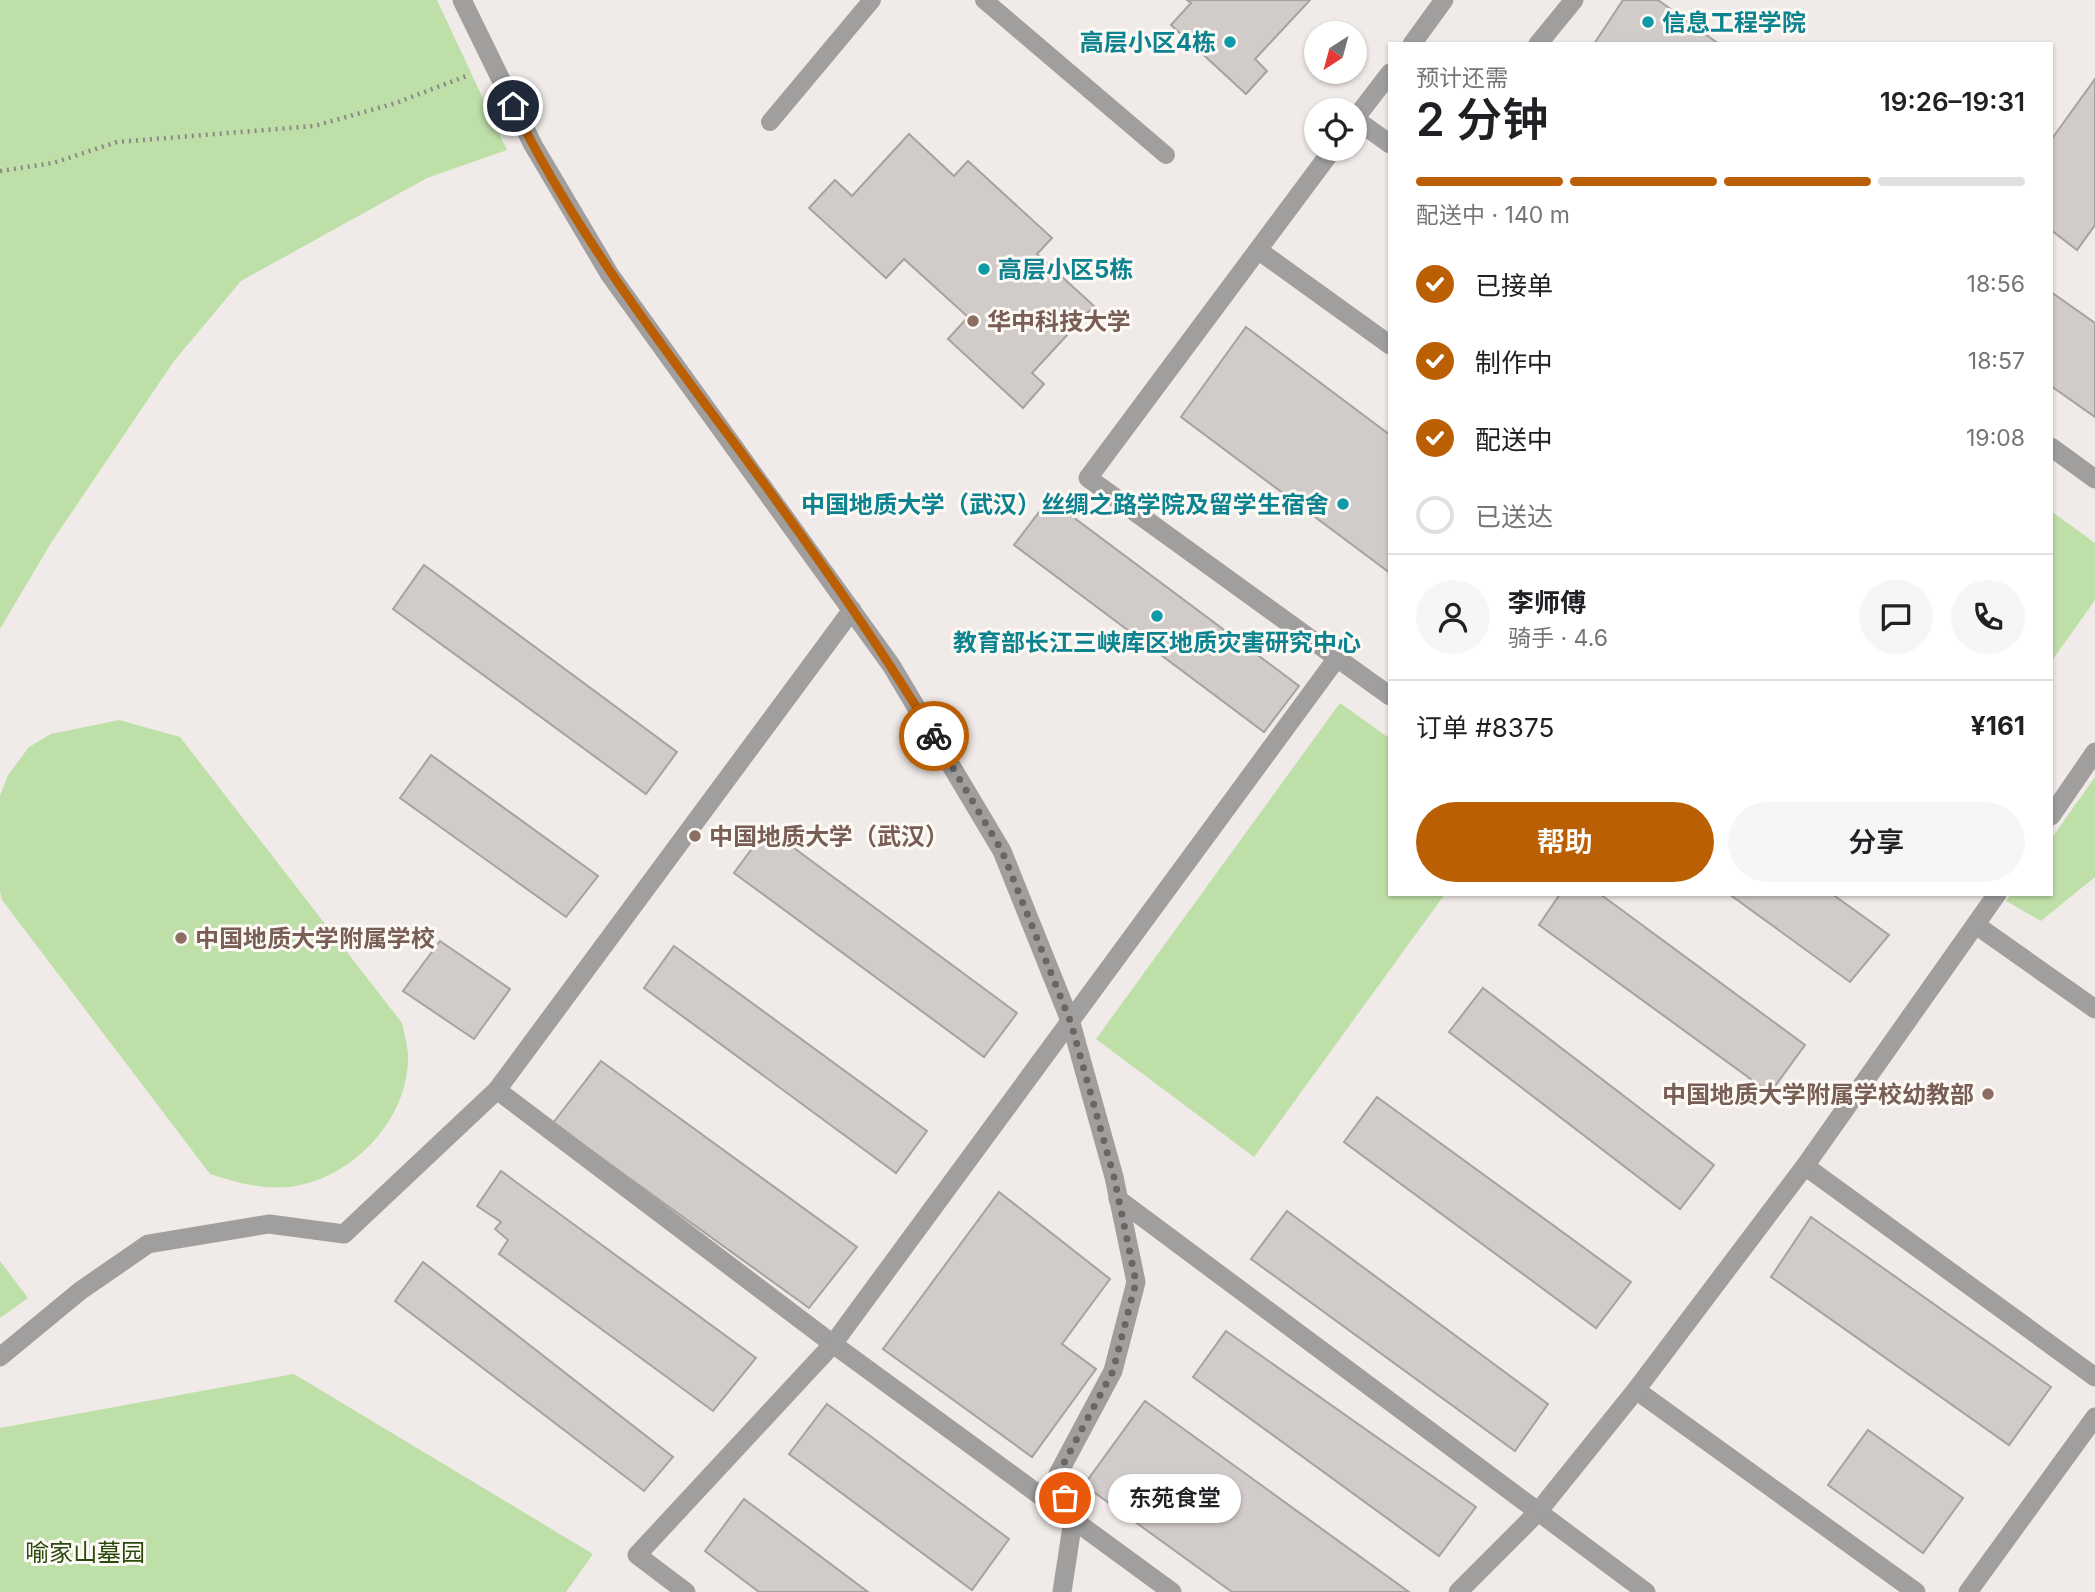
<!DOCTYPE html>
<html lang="zh">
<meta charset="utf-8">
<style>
:root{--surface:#fff;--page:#f6f6f6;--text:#202124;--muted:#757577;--line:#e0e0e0;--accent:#bb5f05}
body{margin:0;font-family:Inter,"Noto Sans SC",sans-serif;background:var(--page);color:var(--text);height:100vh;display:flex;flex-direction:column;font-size:26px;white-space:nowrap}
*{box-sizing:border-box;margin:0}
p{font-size:23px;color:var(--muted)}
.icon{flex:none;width:38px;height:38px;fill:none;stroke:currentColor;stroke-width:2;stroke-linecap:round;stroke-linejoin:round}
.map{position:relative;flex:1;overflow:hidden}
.drawer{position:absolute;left:1388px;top:42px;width:665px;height:854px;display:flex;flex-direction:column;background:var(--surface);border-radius:0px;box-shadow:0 2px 5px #0004}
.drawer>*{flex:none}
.needle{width:46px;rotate:216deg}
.fabs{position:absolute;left:1304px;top:21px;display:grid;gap:14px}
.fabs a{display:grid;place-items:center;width:63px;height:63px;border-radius:50%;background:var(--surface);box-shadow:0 2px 5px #0004;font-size:35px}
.pin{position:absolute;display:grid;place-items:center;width:60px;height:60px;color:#fff;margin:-30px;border:4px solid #fff;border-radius:50%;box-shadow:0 2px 7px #0007}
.courier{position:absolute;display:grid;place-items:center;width:70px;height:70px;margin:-35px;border:5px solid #bb5f05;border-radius:50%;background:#fff;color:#222;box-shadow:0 2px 9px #0007}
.bubble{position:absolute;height:49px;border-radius:24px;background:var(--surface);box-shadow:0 2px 5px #0004;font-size:23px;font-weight:600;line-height:49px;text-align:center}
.overview em{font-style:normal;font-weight:600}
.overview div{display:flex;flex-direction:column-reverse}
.overview{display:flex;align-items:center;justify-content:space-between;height:119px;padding:0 28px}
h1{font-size:46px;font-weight:600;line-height:52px}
.bar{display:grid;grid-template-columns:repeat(4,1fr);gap:10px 7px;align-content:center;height:84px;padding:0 28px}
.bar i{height:9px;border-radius:5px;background:var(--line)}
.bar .active{background:var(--accent)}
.bar p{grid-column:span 4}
.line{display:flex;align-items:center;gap:18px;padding:0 28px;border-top:2px solid var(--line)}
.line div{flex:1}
.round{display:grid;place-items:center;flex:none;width:74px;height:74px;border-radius:37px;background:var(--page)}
ol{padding:0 28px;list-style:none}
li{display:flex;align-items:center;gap:21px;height:77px}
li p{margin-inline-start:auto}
li .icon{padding:7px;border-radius:50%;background:var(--accent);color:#fff;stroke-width:4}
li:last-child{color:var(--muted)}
li i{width:38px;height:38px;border:4px solid var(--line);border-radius:50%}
.cta{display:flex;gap:14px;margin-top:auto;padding:14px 28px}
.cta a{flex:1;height:80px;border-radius:42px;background:var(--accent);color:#fff;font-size:28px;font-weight:600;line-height:80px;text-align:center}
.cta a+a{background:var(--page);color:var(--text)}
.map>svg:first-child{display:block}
.green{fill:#bfdfa8}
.building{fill:#d1ccc9;stroke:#a6a29f;stroke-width:2}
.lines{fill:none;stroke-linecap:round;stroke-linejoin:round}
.path{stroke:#8c8886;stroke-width:4.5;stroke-dasharray:2 5;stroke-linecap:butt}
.service{stroke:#a19e9e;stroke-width:18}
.minor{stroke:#a19e9e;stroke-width:19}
.done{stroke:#696664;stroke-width:7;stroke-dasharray:0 12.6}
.route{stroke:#bb5f05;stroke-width:9}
.culture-dot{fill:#0f9aa8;stroke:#fdf9f5;stroke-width:2.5}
.education-dot{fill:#8d6e63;stroke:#fdf9f5;stroke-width:2.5}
.labels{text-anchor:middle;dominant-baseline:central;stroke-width:6;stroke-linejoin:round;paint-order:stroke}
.culture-label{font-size:24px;font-weight:bold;fill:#0d838f;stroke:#fdf9f5;text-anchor:start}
.education-label{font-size:24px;font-weight:bold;fill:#785e54;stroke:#fdf9f5;text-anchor:start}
.park-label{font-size:24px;fill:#2c490d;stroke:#fdf9f5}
</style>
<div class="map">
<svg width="2095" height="1592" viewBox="0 0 2095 1592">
<rect width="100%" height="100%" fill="#f0ebe8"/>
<g class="green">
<polygon points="0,0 437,0 507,150 427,178 241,281 174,361 51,543 0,629"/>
<polygon points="2051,511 2095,543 2095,600 2051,662"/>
<polygon points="1340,703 1389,738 1390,894 1445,894 1254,1157 1096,1039"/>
<path d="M 119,720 L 180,737 L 402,1023 C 404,1033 407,1044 408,1054 C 410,1115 358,1173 300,1185 C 269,1192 238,1183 210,1174 L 2,900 L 0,891 L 0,796 L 8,775 L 29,747 L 51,734 Z"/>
<polygon points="2095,777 2095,877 2041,921 2006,901 2011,894 2051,894 2051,839"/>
<polygon points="0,1261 28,1298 0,1318"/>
<polygon points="294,1374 593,1554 566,1592 0,1592 0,1428"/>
</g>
<g class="building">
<polygon points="1187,0 1310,0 1255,59 1267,71 1246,94 1171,25 1191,3"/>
<polygon points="1623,0 1658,0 1719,44 1594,44"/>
<polygon points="2095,79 2095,225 2077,250 2051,230 2051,140"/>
<polygon points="909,134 954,176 968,161 1052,238 1037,254 1094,306 1032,373 1044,384 1023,408 948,339 968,317 904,259 886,278 809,208 835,180 852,196"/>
<polygon points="2051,292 2095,323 2095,417 2051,386"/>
<polygon points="1246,327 1390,435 1390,573 1181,417"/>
<polygon points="1049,499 1299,686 1264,732 1014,545"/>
<polygon points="424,565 677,752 646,794 393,609"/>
<polygon points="431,755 598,876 566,917 400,798"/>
<polygon points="767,828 1017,1013 984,1057 734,873"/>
<polygon points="1560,894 1600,894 1805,1045 1770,1093 1539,925"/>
<polygon points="1729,894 1832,894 1889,935 1850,982"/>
<polygon points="440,941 510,989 474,1039 403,991"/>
<polygon points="674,946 927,1131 896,1173 644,988"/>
<polygon points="1483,988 1714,1165 1680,1209 1449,1032"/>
<polygon points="601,1061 857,1247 809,1308 553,1123"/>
<polygon points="1377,1097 1631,1282 1596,1328 1344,1142"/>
<polygon points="501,1171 756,1358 713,1411 499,1254 508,1240 495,1229 501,1222 477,1206"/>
<polygon points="999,1192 1110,1279 1062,1344 1096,1369 1032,1457 883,1349"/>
<polygon points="1287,1211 1548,1404 1515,1451 1251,1259"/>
<polygon points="1811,1217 2051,1387 2009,1445 1771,1277"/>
<polygon points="423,1262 673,1457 644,1491 395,1301"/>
<polygon points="1226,1331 1476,1507 1439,1556 1193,1377"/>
<polygon points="1145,1401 1409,1592 1232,1592 1084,1485"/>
<polygon points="827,1404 1009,1539 972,1590 789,1454"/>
<polygon points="1868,1430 1963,1498 1923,1553 1828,1485"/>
<polygon points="744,1499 868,1592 759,1592 705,1551"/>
</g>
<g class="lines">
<polyline class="path" points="0,171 53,163 117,142 314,126 396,103 469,75"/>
<g class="service">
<polyline points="984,0 1166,155"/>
<polyline points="770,122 872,0"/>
</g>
<g class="minor">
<polyline points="462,0 533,145 610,275 891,665 1002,851 1071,1023 1114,1177 1136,1282 1113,1371 1057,1476 1073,1520 1062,1592"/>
<polyline points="1412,44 1444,0"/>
<polyline points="1538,44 1574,0"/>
<polyline points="1355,119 1390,144"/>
<polyline points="1354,120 1390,73"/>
<polyline points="1258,250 1390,345"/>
<polyline points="2051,447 2095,479"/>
<polyline points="1337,658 1390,696"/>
<polyline points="2051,816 2095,752"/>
<polyline points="1976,925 2095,1009"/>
<polyline points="497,1090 852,610"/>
<polyline points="1805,1166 2095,1377"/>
<polyline points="1118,1199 1646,1592"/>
<polyline points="0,1357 80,1291 148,1244 269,1224 344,1234 497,1090 833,1344 1172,1592"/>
<polyline points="1636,1390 1916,1592"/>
<polyline points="686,1592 637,1555 833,1344 1337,658 1088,478 1333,149"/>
<polyline points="1458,1592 1537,1513 1636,1390 1805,1166 1997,894"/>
<polyline points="1968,1592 2095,1417"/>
</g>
</g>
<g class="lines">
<polyline class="done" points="934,736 1002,851 1071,1023 1114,1177 1136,1282 1113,1371 1057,1476 1065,1498"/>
<path class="route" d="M 513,106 C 575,232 660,343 743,455 C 810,546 876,639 934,736"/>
</g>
<g class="culture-dot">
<circle cx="1648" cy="22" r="7"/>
<circle cx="1230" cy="42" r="7"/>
<circle cx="984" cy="269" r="7"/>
<circle cx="1343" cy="504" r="7"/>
<circle cx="1157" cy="616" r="7"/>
</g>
<g class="education-dot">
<circle cx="973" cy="321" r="7"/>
<circle cx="695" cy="836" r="7"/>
<circle cx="181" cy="938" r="7"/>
<circle cx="1988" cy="1094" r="7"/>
</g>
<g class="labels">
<g class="culture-label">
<text x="1662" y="22">信息工程学院</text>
<text x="1216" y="42" text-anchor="end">高层小区4栋</text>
<text x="998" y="269">高层小区5栋</text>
<text x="1329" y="504" text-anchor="end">中国地质大学（武汉）丝绸之路学院及留学生宿舍</text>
<text x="1157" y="642" text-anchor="middle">教育部长江三峡库区地质灾害研究中心</text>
</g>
<g class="education-label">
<text x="987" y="321">华中科技大学</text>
<text x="709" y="836">中国地质大学（武汉）</text>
<text x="195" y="938">中国地质大学附属学校</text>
<text x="1974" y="1094" text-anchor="end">中国地质大学附属学校幼教部</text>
</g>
<g class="park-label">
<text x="85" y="1552">喻家山墓园</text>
</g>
</g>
</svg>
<div class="fabs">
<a><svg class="needle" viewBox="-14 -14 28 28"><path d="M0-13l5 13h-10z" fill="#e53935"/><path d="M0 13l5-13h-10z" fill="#757577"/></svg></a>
<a><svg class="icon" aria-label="locate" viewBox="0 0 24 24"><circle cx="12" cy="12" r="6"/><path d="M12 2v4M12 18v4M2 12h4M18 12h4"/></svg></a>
</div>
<div class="pin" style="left:1065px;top:1498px;background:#ea580c"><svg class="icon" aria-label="bag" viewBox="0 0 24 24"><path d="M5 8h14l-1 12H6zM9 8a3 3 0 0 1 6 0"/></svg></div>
<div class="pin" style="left:513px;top:106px;background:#1f2937"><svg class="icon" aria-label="home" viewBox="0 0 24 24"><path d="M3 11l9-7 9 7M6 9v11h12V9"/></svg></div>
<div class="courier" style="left:934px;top:736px"><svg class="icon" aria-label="bike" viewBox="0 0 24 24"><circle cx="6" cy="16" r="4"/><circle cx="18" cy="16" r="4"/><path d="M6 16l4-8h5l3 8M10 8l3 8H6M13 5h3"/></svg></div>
<div class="bubble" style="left:1108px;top:1474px;width:133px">东苑食堂</div>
<section class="drawer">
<div class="overview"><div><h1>2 分钟</h1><p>预计还需</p></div><em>19:26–19:31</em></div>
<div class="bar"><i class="active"></i><i class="active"></i><i class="active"></i><i></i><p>配送中 · 140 m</p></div>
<ol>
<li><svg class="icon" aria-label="check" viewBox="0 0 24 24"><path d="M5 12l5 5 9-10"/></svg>已接单<p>18:56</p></li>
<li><svg class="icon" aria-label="check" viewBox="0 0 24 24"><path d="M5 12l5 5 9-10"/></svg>制作中<p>18:57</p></li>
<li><svg class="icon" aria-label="check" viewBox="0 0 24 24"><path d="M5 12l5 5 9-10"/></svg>配送中<p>19:08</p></li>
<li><i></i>已送达</li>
</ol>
<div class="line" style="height:126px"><a class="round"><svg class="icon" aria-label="person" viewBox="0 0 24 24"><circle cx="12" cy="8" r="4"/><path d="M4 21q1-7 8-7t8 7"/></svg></a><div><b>李师傅</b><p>骑手 · 4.6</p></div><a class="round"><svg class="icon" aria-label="chat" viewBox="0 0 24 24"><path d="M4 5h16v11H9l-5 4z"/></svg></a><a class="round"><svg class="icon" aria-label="phone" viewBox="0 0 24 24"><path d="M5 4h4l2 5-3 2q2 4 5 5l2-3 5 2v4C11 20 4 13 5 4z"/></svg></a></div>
<div class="line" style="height:91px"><div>订单 #8375</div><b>¥161</b></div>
<div class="cta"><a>帮助</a><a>分享</a></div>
</section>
</div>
